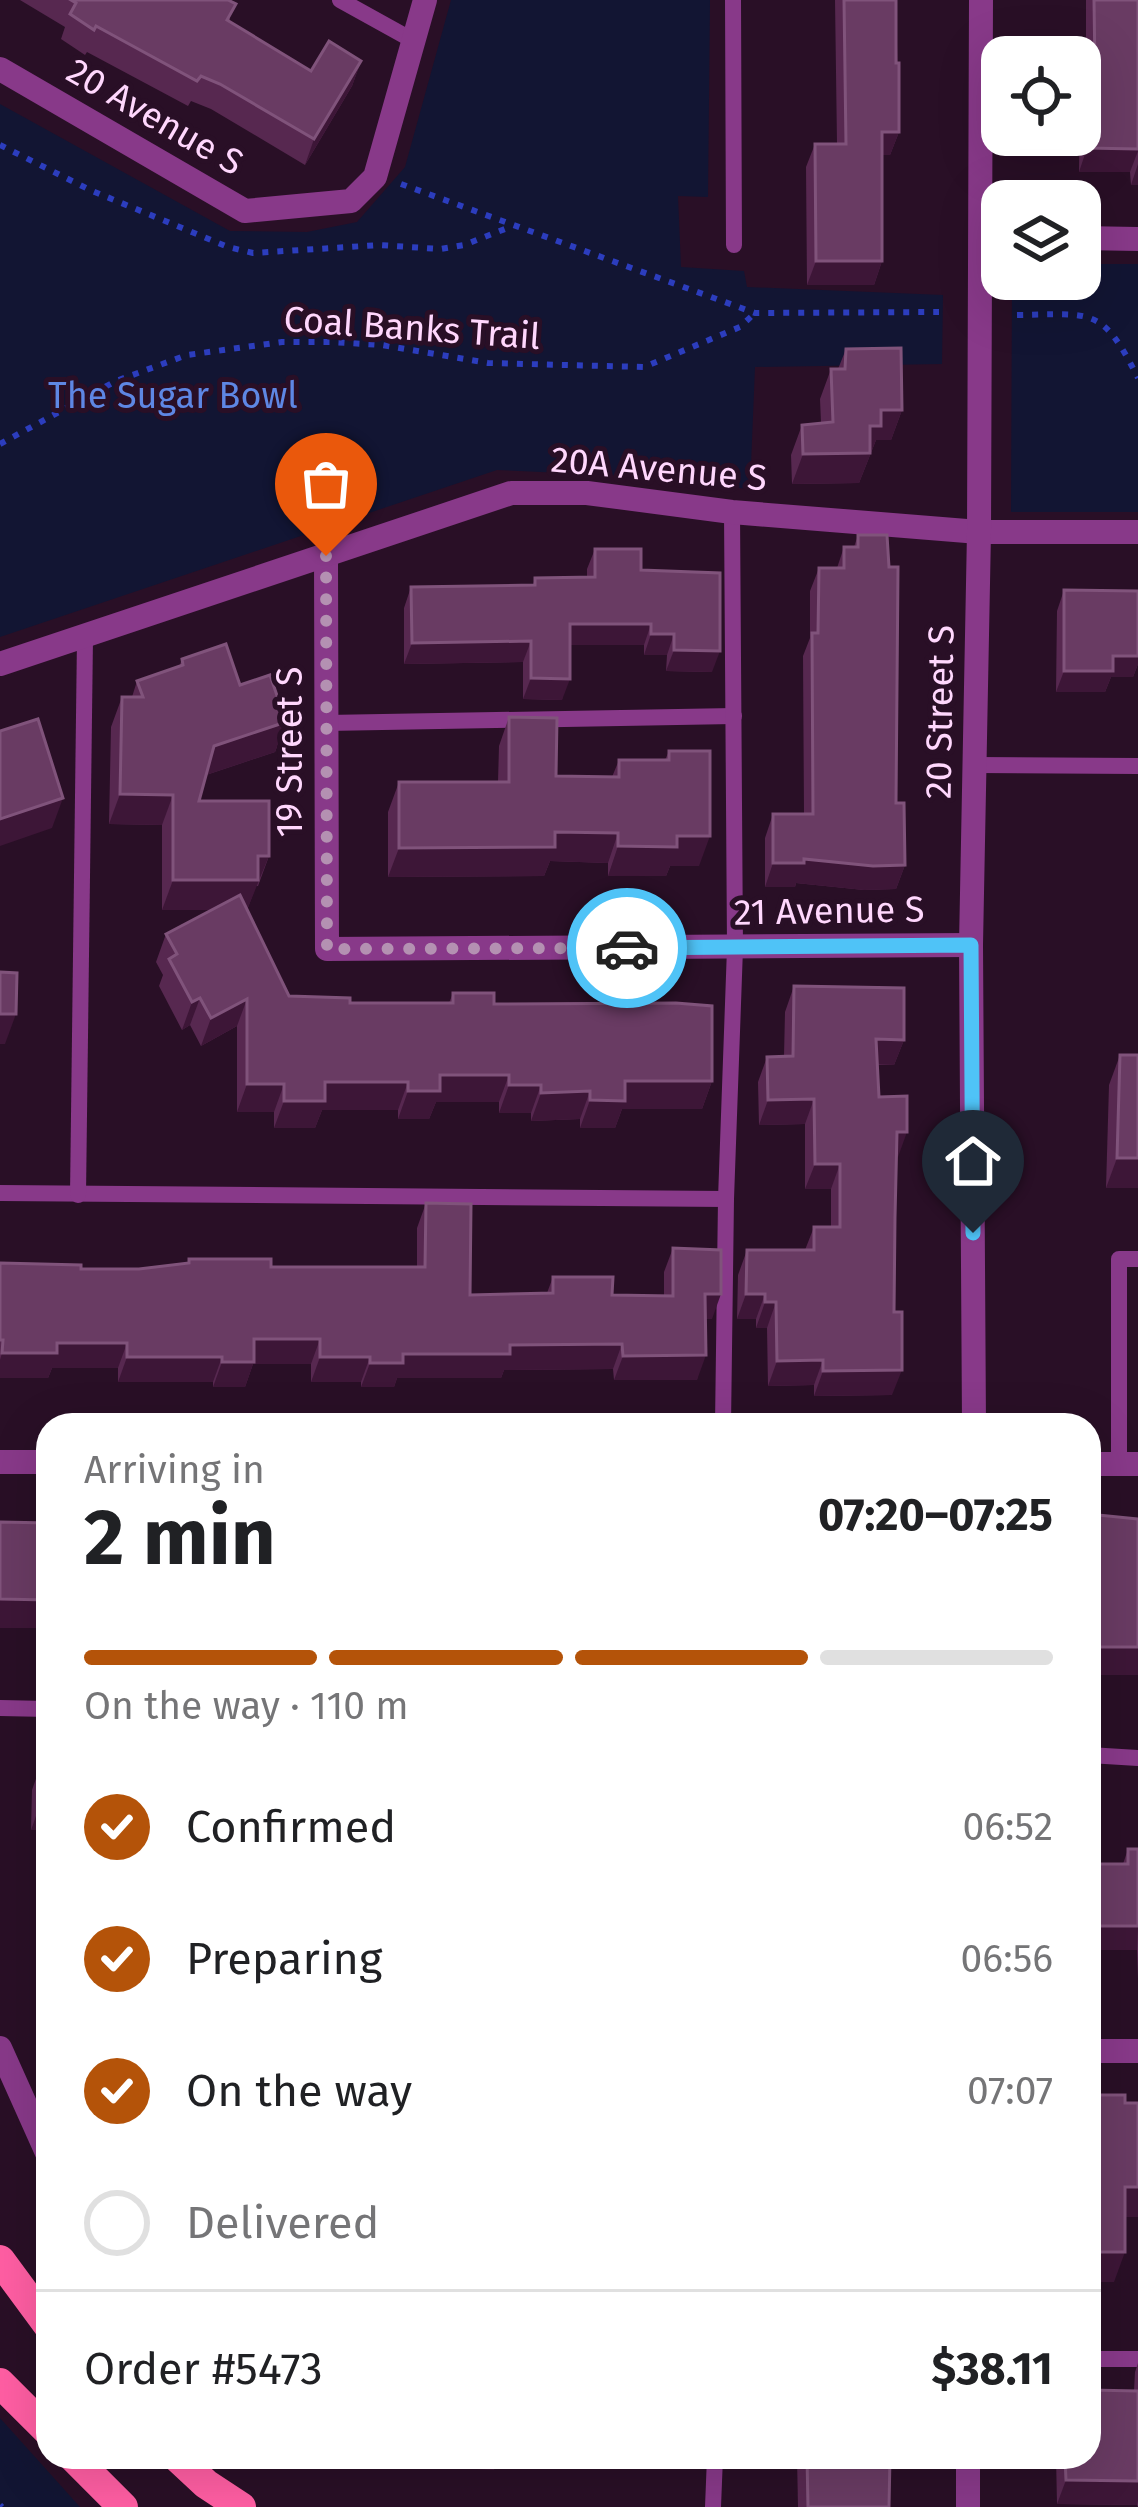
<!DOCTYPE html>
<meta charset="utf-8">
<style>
:root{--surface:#fff;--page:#f2f2f2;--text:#202124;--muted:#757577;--line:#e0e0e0;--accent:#b45309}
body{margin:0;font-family:"Fira Sans",sans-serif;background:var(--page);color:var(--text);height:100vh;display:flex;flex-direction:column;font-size:45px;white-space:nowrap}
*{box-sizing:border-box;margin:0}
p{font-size:39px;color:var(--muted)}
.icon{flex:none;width:66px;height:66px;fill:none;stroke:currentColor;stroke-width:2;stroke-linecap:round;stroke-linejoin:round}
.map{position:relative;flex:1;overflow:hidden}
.sheet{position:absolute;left:36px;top:1413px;width:1065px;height:1056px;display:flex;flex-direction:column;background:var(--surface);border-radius:36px;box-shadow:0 12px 48px #0002}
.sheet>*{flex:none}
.tools{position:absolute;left:981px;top:36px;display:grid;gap:24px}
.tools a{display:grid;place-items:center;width:120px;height:120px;border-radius:24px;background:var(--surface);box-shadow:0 12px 48px #0002;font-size:60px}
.pin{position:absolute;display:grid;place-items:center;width:102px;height:102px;color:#fff;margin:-123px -51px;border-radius:50% 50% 50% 0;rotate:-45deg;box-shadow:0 0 12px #0007}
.pin .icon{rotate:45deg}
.courier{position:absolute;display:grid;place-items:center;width:120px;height:120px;margin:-60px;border:9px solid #4fc3f7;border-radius:50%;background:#fff;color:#222;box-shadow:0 3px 15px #0007}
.overview em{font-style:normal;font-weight:700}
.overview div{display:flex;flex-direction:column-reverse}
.overview{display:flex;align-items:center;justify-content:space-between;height:204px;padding:0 48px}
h1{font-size:78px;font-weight:700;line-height:90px}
.bar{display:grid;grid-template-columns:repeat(4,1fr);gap:18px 12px;align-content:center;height:144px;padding:0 48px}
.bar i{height:15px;border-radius:9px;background:var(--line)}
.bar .current{background:var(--accent)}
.bar p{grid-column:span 4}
.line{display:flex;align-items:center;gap:30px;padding:0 48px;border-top:3px solid var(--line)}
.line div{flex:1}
ol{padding:0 48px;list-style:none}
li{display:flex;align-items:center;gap:36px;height:132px}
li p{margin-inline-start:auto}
li .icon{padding:12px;border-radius:50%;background:var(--accent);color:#fff;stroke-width:4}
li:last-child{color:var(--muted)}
li i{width:66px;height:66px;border:6px solid var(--line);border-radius:50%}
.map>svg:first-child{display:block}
.green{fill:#121533}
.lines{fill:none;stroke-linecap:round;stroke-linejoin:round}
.path{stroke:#2c3dbe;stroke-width:6;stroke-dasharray:6 9;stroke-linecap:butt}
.service{stroke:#883989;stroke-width:16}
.minor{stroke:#883989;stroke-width:24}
.tertiary{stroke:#883989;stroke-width:24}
.primary{stroke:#ff5ea3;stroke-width:30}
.wall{fill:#572850}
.shaded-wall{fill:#3d1637}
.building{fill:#693b63;stroke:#80537b;stroke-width:3}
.done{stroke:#b491b2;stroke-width:12;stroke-dasharray:0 21.6}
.route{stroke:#4fc3f7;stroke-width:15}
.labels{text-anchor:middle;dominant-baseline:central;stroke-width:10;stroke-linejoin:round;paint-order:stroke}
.street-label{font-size:36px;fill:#ffd7fd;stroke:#290f26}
.park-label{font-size:36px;fill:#5e87e4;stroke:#290f26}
</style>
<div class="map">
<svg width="1138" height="2507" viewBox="0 0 1138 2507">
<rect width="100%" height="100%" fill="#290f26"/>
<g class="green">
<polygon points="451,0 710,0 708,197 678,196 681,267 744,271 747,287 943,295 942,364 755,367 750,489 606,475 497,470 0,637 0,104 230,231 307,232 357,222 405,167"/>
<polygon points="1080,264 1138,264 1138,512 1011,512 1012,279 1080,279"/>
<polygon points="0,2418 80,2507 0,2507"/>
</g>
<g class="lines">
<g class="path">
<polyline points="0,145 90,190 228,247 253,253 380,245 440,249 464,245 510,227"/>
<polyline points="401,184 755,313 939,312"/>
<path d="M 1017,315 C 1093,314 1102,306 1138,378"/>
<polyline points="0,444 116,381 187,355 282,342 330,342 382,345 488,363 644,367 740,327 755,313"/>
<polyline points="0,2505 2,2507"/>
</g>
<g class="service">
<polyline points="340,0 414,41"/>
<polyline points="733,0 734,245"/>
<polyline points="326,723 734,716"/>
<polyline points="975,765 1138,766"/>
<polyline points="0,1193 726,1199"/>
<polyline points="78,1195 85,637"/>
<polyline points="723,1425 726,1199 735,948 732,512"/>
<polyline points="1119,1464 1119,1259 1138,1259"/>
<polyline points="0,1708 48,1709"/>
<polyline points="1089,1755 1138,1758"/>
<polyline points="1089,2359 1138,2359"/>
<polyline points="713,2507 715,2457"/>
</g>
<g class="minor">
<polyline points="0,69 245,211 351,201 375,177 425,0"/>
<polyline points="1080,238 1138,239"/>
<polyline points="326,556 327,949 971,945"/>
<polyline points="0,664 511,493 587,493 732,512 979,532 1138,532"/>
<polyline points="0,1462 48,1462"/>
<polyline points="1089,1464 1138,1464"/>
<polyline points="0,2048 48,2155"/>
<polyline points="1089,2051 1138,2051"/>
</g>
<g class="tertiary">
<polyline points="974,1425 971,945 979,532 981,0"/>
<polyline points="968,2507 968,2457"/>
</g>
<g class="primary">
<polyline points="0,2260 48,2325"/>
<polyline points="0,2383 48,2431"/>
<polyline points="73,2457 123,2507"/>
<polyline points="177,2457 206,2484 241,2507"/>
</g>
</g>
<g class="wall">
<polygon points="20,0 229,0 230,22 311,71 361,61 352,86 305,165 211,109 191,101 188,106 87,52 85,55 61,39 65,27"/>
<polygon points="835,0 896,0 899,132 890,155 882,155 882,261 874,285 807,285 806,167 815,144 837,144"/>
<polygon points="1086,0 1138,0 1138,185 1131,185 1130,172 1079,172 1080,91 1086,73"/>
<polygon points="846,349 902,410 891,440 876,440 859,483 792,484 791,455 802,425 821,423 820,399 831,369 838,369"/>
<polygon points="858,535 905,865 896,889 864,890 796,883 795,887 765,887 765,838 773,814 804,814 803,656 810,638 810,591 819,568 837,568 844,547 854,547"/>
<polygon points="595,549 641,570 712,672 666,671 667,655 644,655 644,645 570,645 562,700 523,699 523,662 404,664 404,608 411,587 533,585 535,578 587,577 587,569"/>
<polygon points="1064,590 1138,664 1133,677 1111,677 1105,692 1056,692 1057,611"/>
<polygon points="182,659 240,685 286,722 275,752 206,775 199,801 269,856 258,886 256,886 247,910 289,996 350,1003 449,1003 453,993 494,1004 712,1081 702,1109 622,1109 615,1128 580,1128 580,1119 531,1121 531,1113 499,1113 499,1102 436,1102 429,1119 398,1119 398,1110 322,1110 315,1128 274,1128 274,1112 237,1112 237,1026 201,1046 190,1025 182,1030 159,986 163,975 156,962 166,934 212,910 162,910 162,825 109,824 111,727 122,697 132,697 137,681 179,667"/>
<polygon points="509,717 556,776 612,777 619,760 665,760 669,751 699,866 670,866 666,876 608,876 608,863 550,861 544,876 388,877 388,812 399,782 498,782 499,746"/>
<polygon points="794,986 904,1040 894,1065 878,1065 879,1097 898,1157 896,1157 892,1395 814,1396 814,1385 768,1386 767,1328 756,1328 756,1319 737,1319 738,1275 747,1250 805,1250 814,1227 831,1227 831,1189 805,1189 805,1124 759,1125 758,1082 767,1057 784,1056 785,1012"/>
<polygon points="1120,1055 1138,1055 1138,1188 1106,1188 1109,1085"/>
<polygon points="426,1203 470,1295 547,1293 553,1277 612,1295 664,1296 664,1272 673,1248 712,1319 705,1319 697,1380 614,1380 613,1369 504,1370 501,1378 397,1378 394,1387 361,1387 361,1382 311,1382 311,1364 253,1364 245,1387 213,1387 213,1382 118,1382 118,1368 52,1368 48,1378 0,1378 0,1263 81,1269 139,1269 188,1263 189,1259 271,1267 417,1267 417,1228"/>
<polygon points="48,1733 48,1830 31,1830 32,1790 42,1762 45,1762 45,1741"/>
<polygon points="1128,1849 1138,1849 1138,1979 1137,1950 1089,1950 1089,1864 1123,1864"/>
<polygon points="1138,2363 1138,2507 1137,2505 1057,2504 1056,2457 1089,2457 1134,2391 1135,2372"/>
<polygon points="797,2457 890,2457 889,2507 798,2507"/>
</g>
<g class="shaded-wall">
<polygon points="361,61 352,86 305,165 314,139"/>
<polygon points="882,132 899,132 890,155 874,155"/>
<polygon points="1087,148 1138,149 1138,151 1130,172 1079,172"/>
<polygon points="1138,164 1138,185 1131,185"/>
<polygon points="816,261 882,261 874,285 807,285"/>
<polygon points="881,410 902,410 891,440 876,440 859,483 792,484 803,454 870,426"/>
<polygon points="570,624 651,624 644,645 562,645"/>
<polygon points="651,634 674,634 667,655 644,655"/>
<polygon points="531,641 523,662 404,664 412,643"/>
<polygon points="674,650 720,651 712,672 666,671"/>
<polygon points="1138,651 1138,664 1133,677 1111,677 1105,692 1056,692 1064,671 1113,656"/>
<polygon points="531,678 570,679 562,700 523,699"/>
<polygon points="286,722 275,752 203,776 214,746"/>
<polygon points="120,794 173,795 162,825 109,824"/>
<polygon points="63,798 52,828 0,846 0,819"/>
<polygon points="555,832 618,833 608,863 550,861 544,876 388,877 399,848"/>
<polygon points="677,836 710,836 699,866 670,866 666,876 608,876 618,846"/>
<polygon points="258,856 269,856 247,910 162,910 173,880"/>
<polygon points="804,859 905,865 896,889 864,890 796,883 795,887 765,887 773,863"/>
<polygon points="200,998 190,1025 182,1030 192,1002"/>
<polygon points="247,999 237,1026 201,1046 211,1018"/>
<polygon points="0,1014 16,1014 5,1044 0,1044"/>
<polygon points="876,1039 904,1040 894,1065 867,1064"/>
<polygon points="440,1075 509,1075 499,1102 436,1102 429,1119 398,1119 408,1091"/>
<polygon points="625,1081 712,1081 702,1109 622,1109 615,1128 580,1128 590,1100"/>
<polygon points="325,1082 408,1082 398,1110 322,1110 315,1128 274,1128 284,1101"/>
<polygon points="247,1084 284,1084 274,1112 237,1112"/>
<polygon points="509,1085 541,1085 531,1113 499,1113"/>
<polygon points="590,1091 580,1119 531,1121 541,1093"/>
<polygon points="814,1099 805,1124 759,1125 768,1100"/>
<polygon points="897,1132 907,1132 898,1157 888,1157"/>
<polygon points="1117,1158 1138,1158 1138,1188 1106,1188"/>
<polygon points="815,1164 840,1164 831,1189 805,1189"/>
<polygon points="705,1294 721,1294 712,1319 696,1319"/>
<polygon points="746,1294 765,1294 756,1319 737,1319"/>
<polygon points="765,1302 776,1302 767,1328 756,1328"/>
<polygon points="254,1339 320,1339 311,1364 253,1364 245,1387 213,1387 222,1362"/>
<polygon points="57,1343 127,1343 118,1368 52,1368 48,1378 0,1378 0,1360 2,1353"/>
<polygon points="622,1344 613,1369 504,1370 501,1378 397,1378 394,1387 361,1387 370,1363 403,1354 510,1345"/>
<polygon points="706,1355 697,1380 614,1380 623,1356"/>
<polygon points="127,1357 222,1357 213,1382 118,1382"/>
<polygon points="320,1357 370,1357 361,1382 311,1382"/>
<polygon points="823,1360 814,1385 768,1386 777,1361"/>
<polygon points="902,1370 892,1395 814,1396 823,1371"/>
<polygon points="0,1599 48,1600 48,1628 0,1628"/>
<rect x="1089" y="1647" width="49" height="28"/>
<polygon points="41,1802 48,1802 48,1830 31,1830"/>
<polygon points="1091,1926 1138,1926 1137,1950 1089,1950 1089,1933"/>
<polygon points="1125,2187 1138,2187 1138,2217 1114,2217"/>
<polygon points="1089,2252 1125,2252 1114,2282 1089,2282"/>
<polygon points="444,2457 499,2457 494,2470 440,2467"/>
<polygon points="1066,2480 1138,2481 1138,2501 1137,2505 1057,2504"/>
</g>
<g class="building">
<polygon points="71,0 228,0 236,4 227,20 311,71 329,41 361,61 314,139 220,84 201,76 197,81 96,26 94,30 70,14 76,3"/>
<polygon points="844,0 896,0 896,63 899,63 899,132 882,132 882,261 816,261 815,144 846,144"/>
<polygon points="1094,0 1138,0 1138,149 1087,148 1088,70 1095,70"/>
<polygon points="901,348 902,410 881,410 881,426 870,426 870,453 803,454 802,425 833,422 831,369 845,369 846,349"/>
<polygon points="858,535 887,535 889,567 898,567 896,803 904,803 905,865 873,866 804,859 804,863 773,863 773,814 813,814 812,633 818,633 819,568 844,568 844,547 858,547"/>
<polygon points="595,549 641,549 641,570 720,573 720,651 674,650 674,634 651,634 651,624 570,624 570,679 531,678 531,641 412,643 411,587 535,585 535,578 595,577"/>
<polygon points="1064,590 1138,591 1138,656 1113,656 1113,671 1064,671"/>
<polygon points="226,644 240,685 270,675 286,722 214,746 199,801 269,801 269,856 258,856 258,880 173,880 173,795 120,794 122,697 143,697 137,681 183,665 182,659"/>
<polygon points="509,717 557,718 556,776 619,777 619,760 669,760 669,751 710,751 710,836 677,836 677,847 618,846 618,833 555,832 555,847 399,848 399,782 509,782"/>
<polygon points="38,719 63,798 0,819 0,731"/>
<polygon points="240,895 289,996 350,998 350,1003 453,1003 453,993 494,993 494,1004 676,1003 712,1006 712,1081 625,1081 625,1101 590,1100 590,1091 541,1093 541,1085 509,1085 509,1075 440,1075 440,1091 408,1091 408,1082 325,1082 325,1101 284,1101 284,1084 247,1084 247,999 211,1018 200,998 192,1002 169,959 177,954 166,934"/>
<polygon points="0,972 17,973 16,1014 0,1014"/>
<polygon points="794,986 904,988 904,1040 876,1039 879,1097 907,1096 907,1132 897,1132 895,1217 894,1312 902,1312 902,1370 823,1371 823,1360 777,1361 776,1302 765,1302 765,1294 746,1294 747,1250 814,1250 814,1227 840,1227 840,1164 815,1164 814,1099 768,1100 767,1057 793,1056"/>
<polygon points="1120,1055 1138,1055 1138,1158 1117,1158"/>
<polygon points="426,1203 471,1204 470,1295 553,1293 553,1277 613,1277 612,1295 673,1296 673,1248 721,1250 721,1294 705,1294 706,1355 623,1356 622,1344 510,1345 510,1354 403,1354 403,1363 370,1363 370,1357 320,1357 320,1339 254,1339 254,1362 222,1362 222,1357 127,1357 127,1343 57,1343 57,1353 2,1353 3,1340 0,1340 0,1263 81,1265 81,1269 139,1269 189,1263 189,1259 271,1259 271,1267 425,1267"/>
<polygon points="1098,1515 1138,1519 1138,1647 1089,1647 1089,1516"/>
<polygon points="0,1522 48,1523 48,1600 0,1599"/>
<polygon points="42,1762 48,1762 48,1802 41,1802"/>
<polygon points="1128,1849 1138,1849 1138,1926 1091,1926 1091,1906 1089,1906 1089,1864 1128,1864"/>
<polygon points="1089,2095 1125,2095 1125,2103 1138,2103 1138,2187 1125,2187 1125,2252 1089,2252"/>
<polygon points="1089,2390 1138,2391 1138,2481 1066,2480 1065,2457 1089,2457"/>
<polygon points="807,2457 890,2457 889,2507 808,2507"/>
</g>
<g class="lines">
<polyline class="done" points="326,556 327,949 627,948"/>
<polyline class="route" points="627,948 971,945 973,1233"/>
</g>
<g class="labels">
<g class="street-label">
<text transform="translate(155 117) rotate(30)">20 Avenue S</text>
<text transform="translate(412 328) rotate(4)">Coal Banks Trail</text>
<text transform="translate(659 469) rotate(5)">20A Avenue S</text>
<text transform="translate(940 712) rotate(-89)">20 Street S</text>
<text transform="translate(290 752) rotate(-90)">19 Street S</text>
<text transform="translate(829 911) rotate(-1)">21 Avenue S</text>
</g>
<g class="park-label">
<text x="173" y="396">The Sugar Bowl</text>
</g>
</g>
</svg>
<div class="tools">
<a><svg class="icon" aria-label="locate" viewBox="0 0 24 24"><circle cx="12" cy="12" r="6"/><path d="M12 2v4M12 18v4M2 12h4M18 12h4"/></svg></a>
<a><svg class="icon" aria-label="layers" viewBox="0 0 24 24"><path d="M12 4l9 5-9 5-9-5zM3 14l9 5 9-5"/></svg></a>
</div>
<div class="pin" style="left:326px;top:556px;background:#ea580c"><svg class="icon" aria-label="bag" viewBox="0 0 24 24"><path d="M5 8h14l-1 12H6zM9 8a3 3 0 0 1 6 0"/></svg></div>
<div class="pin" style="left:973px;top:1233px;background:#1f2937"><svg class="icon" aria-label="home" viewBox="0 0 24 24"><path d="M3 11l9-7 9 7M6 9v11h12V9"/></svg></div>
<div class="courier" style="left:627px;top:948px"><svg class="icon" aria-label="car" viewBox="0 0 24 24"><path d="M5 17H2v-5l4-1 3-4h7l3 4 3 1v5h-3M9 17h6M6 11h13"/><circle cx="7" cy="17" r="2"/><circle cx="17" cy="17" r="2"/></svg></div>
<section class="sheet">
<div class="overview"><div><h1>2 min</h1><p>Arriving in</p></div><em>07:20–07:25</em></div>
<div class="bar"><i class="current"></i><i class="current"></i><i class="current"></i><i></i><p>On the way · 110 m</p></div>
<ol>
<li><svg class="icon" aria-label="check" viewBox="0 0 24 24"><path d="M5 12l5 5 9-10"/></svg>Confirmed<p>06:52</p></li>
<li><svg class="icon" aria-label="check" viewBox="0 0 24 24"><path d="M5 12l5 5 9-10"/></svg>Preparing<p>06:56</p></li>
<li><svg class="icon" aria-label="check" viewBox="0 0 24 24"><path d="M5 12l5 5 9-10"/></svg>On the way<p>07:07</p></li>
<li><i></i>Delivered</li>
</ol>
<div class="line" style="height:156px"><div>Order #5473</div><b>$38.11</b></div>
</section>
</div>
